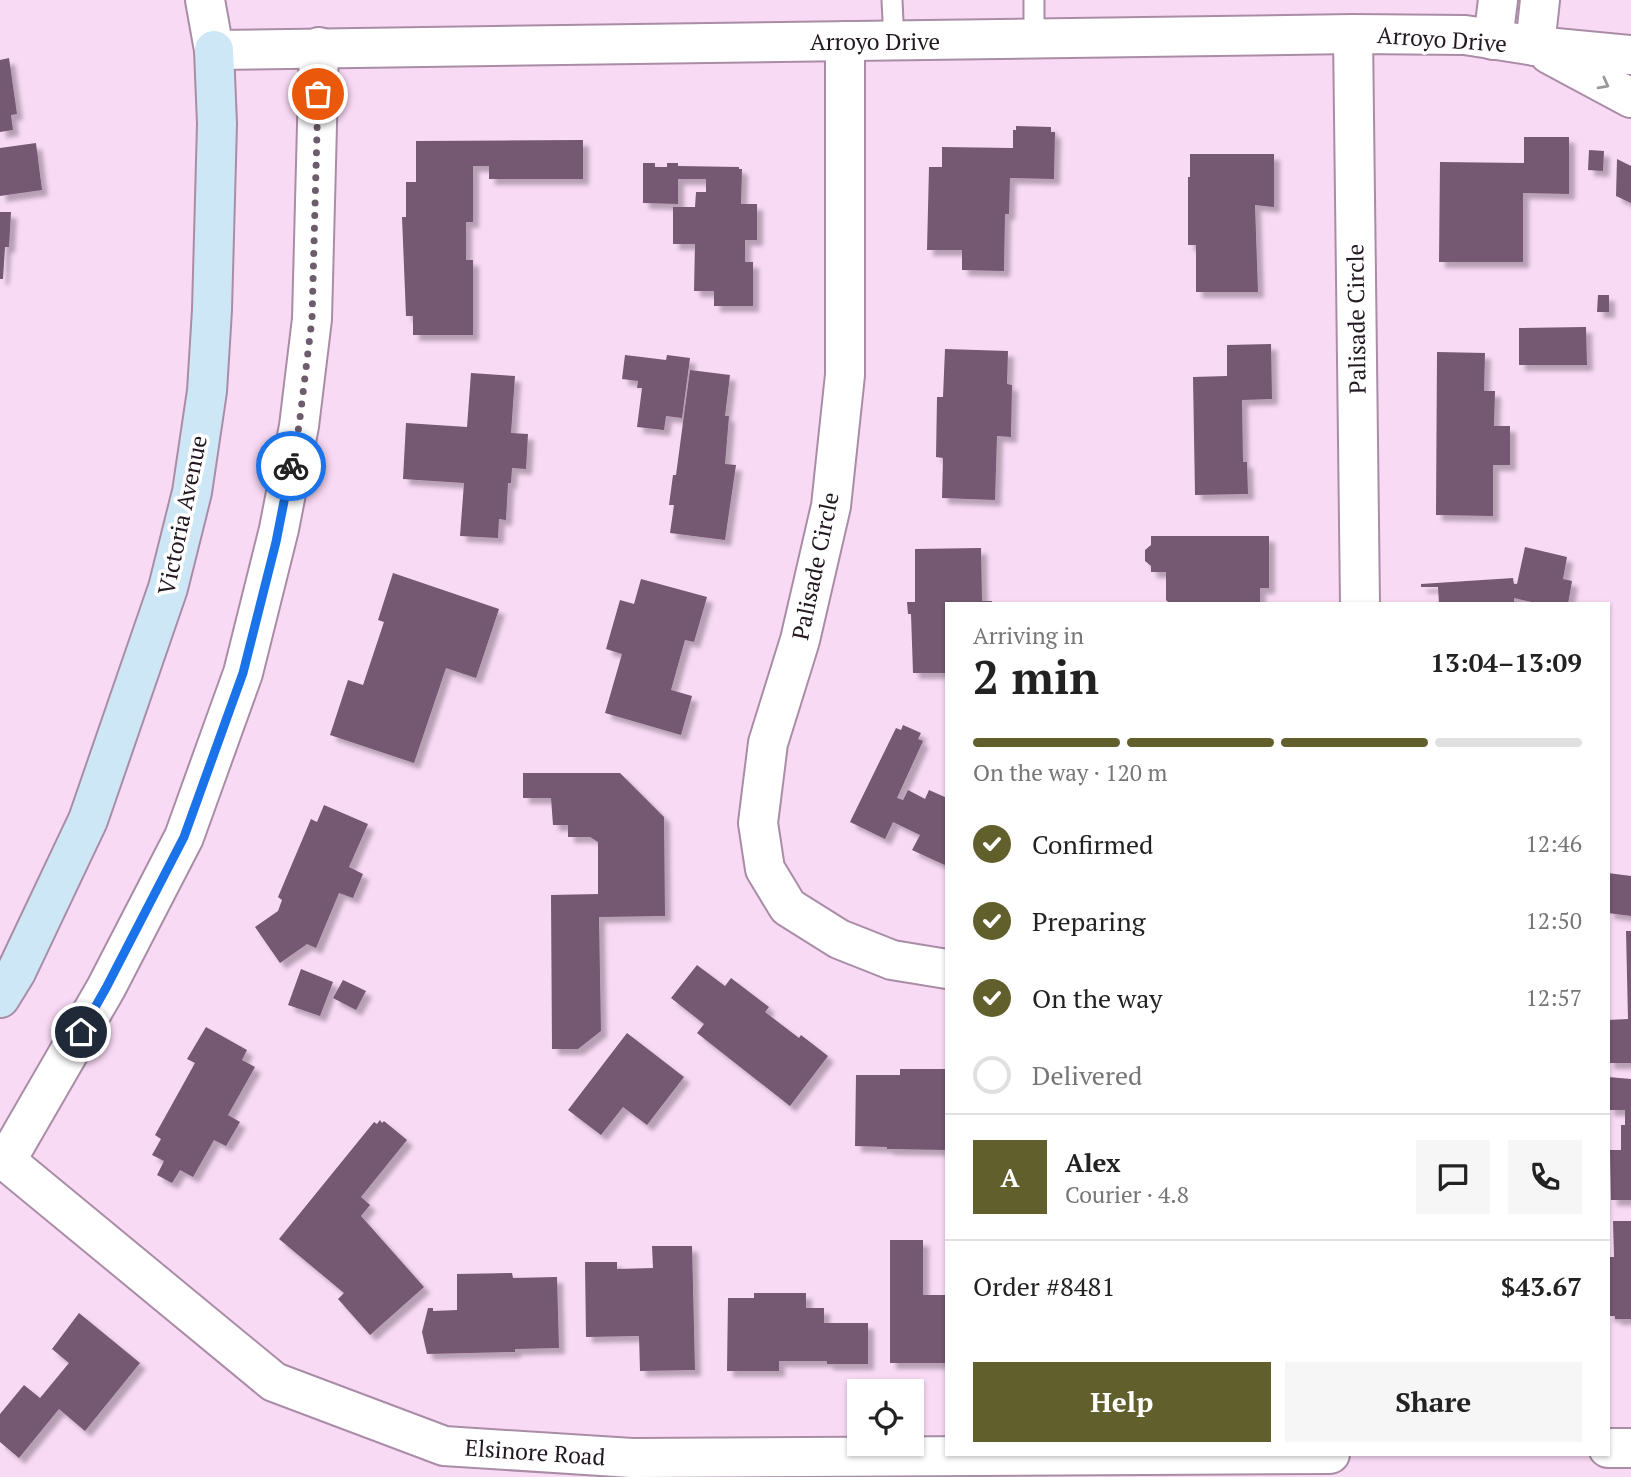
<!DOCTYPE html>
<meta charset="utf-8">
<style>
:root{--surface:#fff;--page:#f6f6f6;--text:#222;--muted:#767676;--line:#e0e0e0;--accent:#615f2b}
body{margin:0;font-family:"PT Serif",serif;background:var(--page);color:var(--text);height:100vh;display:flex;flex-direction:column;font-size:26px;white-space:nowrap}
*{box-sizing:border-box;margin:0}
p{font-size:23px;color:var(--muted)}
.icon{flex:none;width:38px;height:38px;fill:none;stroke:currentColor;stroke-width:2;stroke-linecap:round;stroke-linejoin:round}
.map{position:relative;flex:1;overflow:hidden}
.details{position:absolute;left:945px;top:602px;width:665px;height:854px;display:flex;flex-direction:column;background:var(--surface);border-radius:0px;box-shadow:0 2px 5px #0004}
.details>*{flex:none}
.controls{position:absolute;left:847px;top:1379px;display:grid;gap:14px}
.controls a{display:grid;place-items:center;width:77px;height:77px;border-radius:0px;background:var(--surface);box-shadow:0 2px 5px #0004;font-size:35px}
.pin{position:absolute;display:grid;place-items:center;width:60px;height:60px;color:#fff;margin:-30px;border:4px solid #fff;border-radius:50%;box-shadow:0 2px 7px #0007}
.courier{position:absolute;display:grid;place-items:center;width:70px;height:70px;margin:-35px;border:5px solid #1a73e8;border-radius:50%;background:#fff;color:#222;box-shadow:0 2px 9px #0007}
.summary em{font-style:normal;font-weight:800}
.summary div{display:flex;flex-direction:column-reverse}
.summary{display:flex;align-items:center;justify-content:space-between;height:119px;padding:0 28px}
h1{font-size:46px;font-weight:800;line-height:52px}
.bar{display:grid;grid-template-columns:repeat(4,1fr);gap:10px 7px;align-content:center;height:84px;padding:0 28px}
.bar i{height:9px;border-radius:5px;background:var(--line)}
.bar .active{background:var(--accent)}
.bar p{grid-column:span 4}
.line{display:flex;align-items:center;gap:18px;padding:0 28px;border-top:2px solid var(--line)}
.line div{flex:1}
.round{display:grid;place-items:center;flex:none;width:74px;height:74px;border-radius:0px;background:var(--page)}
ol{padding:0 28px;list-style:none}
li{display:flex;align-items:center;gap:21px;height:77px}
li p{margin-inline-start:auto}
li .icon{padding:7px;border-radius:50%;background:var(--accent);color:#fff;stroke-width:4}
li:last-child{color:var(--muted)}
li i{width:38px;height:38px;border:4px solid var(--line);border-radius:50%}
.button{display:flex;gap:14px;margin-top:auto;padding:14px 28px}
.button a{flex:1;height:80px;border-radius:0px;background:var(--accent);color:#fff;font-size:28px;font-weight:800;line-height:80px;text-align:center}
.button a+a{background:var(--page);color:var(--text)}
.map>svg:first-child{display:block}
.building{fill:#745871;filter:url(#shadow)}
.lines{fill:none;stroke-linecap:round;stroke-linejoin:round}
.service-casing{stroke:#a98da6;stroke-width:23}
.minor-casing{stroke:#a98da6;stroke-width:42}
.tertiary-casing{stroke:#a98da6;stroke-width:42}
.secondary-casing{stroke:#a98da6;stroke-width:42}
.service{stroke:#fff;stroke-width:19}
.minor{stroke:#fff;stroke-width:38}
.tertiary{stroke:#fff;stroke-width:38}
.secondary{stroke:#cde7f6;stroke-width:38}
.oneway{stroke:#9c979b}
.done{stroke:#6d5c6b;stroke-width:7;stroke-dasharray:0 12.6}
.route{stroke:#1a73e8;stroke-width:9}
.labels{text-anchor:middle;dominant-baseline:central;stroke-width:7;stroke-linejoin:round;paint-order:stroke}
.street-label{font-size:23px;fill:#221821;stroke:#fff}
</style>
<div class="map">
<svg width="1631" height="1477" viewBox="0 0 1631 1477">
<defs>
<filter id="shadow"><feDropShadow dx="6" dy="6" stdDeviation="2" flood-color="#0004"/></filter>
</defs>
<rect width="100%" height="100%" fill="#f9daf5"/>
<g class="building">
<polygon points="9,58 17,114 11,115 13,130 0,132 0,60"/>
<polygon points="1016,126 1051,127 1051,132 1055,132 1054,179 1010,178 1009,214 1005,214 1004,271 962,270 962,250 927,250 929,167 942,167 942,147 1013,148 1013,130 1016,130"/>
<polygon points="1524,137 1569,137 1569,194 1523,193 1523,262 1439,262 1440,162 1524,163"/>
<polygon points="583,140 583,179 489,179 489,166 473,166 473,222 466,222 466,260 473,260 473,335 413,335 413,316 406,316 402,217 406,217 406,182 416,182 416,141"/>
<polygon points="36,143 42,190 0,196 0,148"/>
<polygon points="1589,150 1604,151 1603,171 1588,170"/>
<polygon points="1190,154 1274,154 1274,207 1255,205 1258,292 1196,292 1196,245 1188,245 1188,177 1190,177"/>
<polygon points="1617,159 1631,166 1631,203 1616,196"/>
<polygon points="643,163 655,163 655,167 667,167 667,163 678,163 678,166 739,167 739,169 742,169 741,204 757,204 757,240 745,240 745,262 753,262 753,306 714,306 714,291 694,291 695,244 673,244 673,207 695,207 696,192 706,192 706,179 678,179 678,204 643,203"/>
<polygon points="0,212 11,212 9,247 5,247 3,279 0,279"/>
<polygon points="1598,295 1609,295 1609,312 1597,312"/>
<polygon points="1586,327 1587,365 1519,365 1519,328"/>
<polygon points="1271,344 1272,399 1242,400 1243,462 1247,462 1248,494 1195,495 1193,377 1227,376 1227,345"/>
<polygon points="945,349 1008,351 1007,384 1012,385 1011,437 997,436 995,500 942,498 943,458 936,457 937,397 943,397"/>
<polygon points="1437,352 1485,353 1484,391 1495,391 1494,426 1510,426 1510,465 1493,465 1493,516 1436,515"/>
<polygon points="625,355 666,360 667,355 690,358 682,418 666,416 664,430 637,427 642,388 637,388 638,381 622,379"/>
<polygon points="690,370 730,375 725,416 729,416 725,464 736,465 725,540 670,533 674,505 669,505 673,475 676,475"/>
<polygon points="471,373 515,376 511,433 528,434 526,469 512,468 511,483 508,483 506,520 499,519 498,538 460,536 464,483 403,479 406,423 467,427"/>
<polygon points="1151,536 1269,536 1269,588 1260,588 1260,604 1170,604 1166,600 1166,572 1151,572 1151,566 1145,561 1145,550 1151,545"/>
<polygon points="1525,547 1567,557 1563,579 1572,581 1568,604 1540,604 1514,598 1514,604 1439,604 1438,587 1421,587 1421,584 1513,578 1514,584 1517,584"/>
<polygon points="981,548 982,601 992,601 992,604 947,604 947,673 913,673 911,614 908,614 907,602 915,602 915,549"/>
<polygon points="393,573 499,609 476,678 446,668 414,763 330,735 348,680 363,685 384,622 378,620"/>
<polygon points="641,579 707,597 694,642 685,640 671,690 692,696 681,735 605,713 622,654 606,649 620,600 634,604"/>
<polygon points="903,725 921,733 918,739 923,741 897,798 903,800 908,790 925,799 929,790 947,798 947,866 912,850 920,835 893,822 885,839 850,822 896,728 901,730"/>
<polygon points="523,773 620,773 664,817 665,916 599,917 601,1031 578,1049 552,1049 551,895 598,894 598,842 590,837 568,837 568,825 553,825 551,798 523,798"/>
<polygon points="324,805 368,824 349,867 363,874 353,898 339,893 316,948 307,944 280,963 255,927 278,911 282,900 278,897 311,819 317,822"/>
<polygon points="1608,873 1631,876 1631,916 1608,913"/>
<polygon points="1626,931 1631,931 1631,1063 1608,1063 1608,1020 1628,1019"/>
<polygon points="697,965 725,986 731,978 769,1007 765,1012 799,1038 801,1035 828,1056 790,1106 697,1033 704,1024 671,998"/>
<polygon points="301,969 333,982 320,1016 288,1005"/>
<polygon points="343,980 366,991 356,1010 333,998"/>
<polygon points="206,1027 247,1050 242,1060 255,1067 228,1115 240,1122 226,1146 214,1140 193,1177 180,1170 172,1183 157,1175 164,1161 152,1155 161,1139 155,1135 195,1063 187,1059"/>
<polygon points="627,1033 684,1077 647,1125 623,1107 601,1135 568,1110"/>
<polygon points="900,1069 947,1069 947,1150 887,1149 887,1147 855,1146 856,1075 900,1075"/>
<polygon points="1608,1077 1631,1079 1631,1200 1611,1200 1610,1150 1621,1150 1621,1125 1625,1125 1625,1110 1608,1110"/>
<polygon points="380,1120 382,1123 384,1121 407,1140 361,1197 370,1205 361,1216 424,1287 370,1335 338,1299 344,1293 279,1239 374,1122 377,1124"/>
<polygon points="1613,1221 1631,1221 1631,1319 1615,1319 1615,1316 1608,1316 1608,1257 1614,1257"/>
<polygon points="890,1240 923,1240 923,1295 947,1295 947,1363 890,1363"/>
<polygon points="652,1246 692,1246 695,1370 640,1371 639,1336 586,1337 585,1262 617,1262 617,1269 653,1268"/>
<polygon points="512,1273 513,1278 557,1277 559,1348 515,1349 515,1352 427,1354 422,1332 428,1308 433,1308 433,1311 457,1310 457,1274"/>
<polygon points="754,1293 806,1293 806,1308 824,1308 824,1323 868,1323 868,1364 827,1364 827,1361 779,1361 779,1371 727,1371 728,1298 754,1298"/>
<polygon points="79,1313 140,1363 85,1431 59,1409 19,1458 0,1442 0,1414 24,1385 40,1398 69,1363 52,1349"/>
</g>
<g class="lines">
<defs>
<g id="service">
<polyline points="892,0 894,42"/>
<polyline points="1034,0 1034,39"/>
</g>
<g id="minor">
<polyline points="1353,34 1360,604"/>
<polyline points="1493,40 1498,0"/>
<polyline points="845,41 845,375 831,506 800,640 768,743 758,823 765,869 788,907 839,939 892,960 947,969"/>
<polyline points="1535,46 1540,0"/>
<polyline points="214,50 1353,34 1465,35 1535,46 1631,55"/>
<polyline points="1549,54 1631,98"/>
<polyline points="6,1161 106,988 184,837 243,673 279,529 299,426 312,319 319,47"/>
</g>
<g id="tertiary">
<polyline points="205,0 214,50"/>
<polyline points="0,1156 274,1382 444,1446 632,1458 1330,1454"/>
<polyline points="1608,1448 1631,1448"/>
</g>
<polyline id="secondary" points="0,998 16,972 88,820 168,588 192,492 207,391 212,310 217,124 214,50"/>
</defs>
<use href="#service" class="service-casing"/>
<use href="#minor" class="minor-casing"/>
<use href="#tertiary" class="tertiary-casing"/>
<use href="#secondary" class="secondary-casing"/>
<use href="#service" class="service"/>
<use href="#minor" class="minor"/>
<use href="#tertiary" class="tertiary"/>
<use href="#secondary" class="secondary"/>
</g>
<defs><path id="oneway-chevron" d="M-2-3.5L2.5 0L-2 3.5" fill="none" stroke-width="1.6" stroke-linecap="round" stroke-linejoin="round" transform="scale(1.75)"/></defs>
<use class="oneway" href="#oneway-chevron" transform="translate(1604 84) rotate(28)"/>
<g class="lines">
<polyline class="done" points="291,466 299,426 312,319 318,94"/>
<polyline class="route" points="81,1032 106,988 184,837 243,673 276,542 291,466"/>
</g>
<g class="labels">
<g class="street-label">
<text transform="translate(1442 39) rotate(4)">Arroyo Drive</text>
<text x="875" y="41">Arroyo Drive</text>
<text transform="translate(1356 319) rotate(-91)">Palisade Circle</text>
<text transform="translate(182 515) rotate(-78)">Victoria Avenue</text>
<text transform="translate(815 566) rotate(-78)">Palisade Circle</text>
<text transform="translate(535 1452) rotate(4)">Elsinore Road</text>
</g>
</g>
</svg>
<div class="controls">
<a><svg class="icon" aria-label="locate" viewBox="0 0 24 24"><circle cx="12" cy="12" r="6"/><path d="M12 2v4M12 18v4M2 12h4M18 12h4"/></svg></a>
</div>
<div class="pin" style="left:318px;top:94px;background:#ea580c"><svg class="icon" aria-label="bag" viewBox="0 0 24 24"><path d="M5 8h14l-1 12H6zM9 8a3 3 0 0 1 6 0"/></svg></div>
<div class="pin" style="left:81px;top:1032px;background:#1f2937"><svg class="icon" aria-label="home" viewBox="0 0 24 24"><path d="M3 11l9-7 9 7M6 9v11h12V9"/></svg></div>
<div class="courier" style="left:291px;top:466px"><svg class="icon" aria-label="bike" viewBox="0 0 24 24"><circle cx="6" cy="16" r="4"/><circle cx="18" cy="16" r="4"/><path d="M6 16l4-8h5l3 8M10 8l3 8H6M13 5h3"/></svg></div>
<section class="details">
<div class="summary"><div><h1>2 min</h1><p>Arriving in</p></div><em>13:04–13:09</em></div>
<div class="bar"><i class="active"></i><i class="active"></i><i class="active"></i><i></i><p>On the way · 120 m</p></div>
<ol>
<li><svg class="icon" aria-label="check" viewBox="0 0 24 24"><path d="M5 12l5 5 9-10"/></svg>Confirmed<p>12:46</p></li>
<li><svg class="icon" aria-label="check" viewBox="0 0 24 24"><path d="M5 12l5 5 9-10"/></svg>Preparing<p>12:50</p></li>
<li><svg class="icon" aria-label="check" viewBox="0 0 24 24"><path d="M5 12l5 5 9-10"/></svg>On the way<p>12:57</p></li>
<li><i></i>Delivered</li>
</ol>
<div class="line" style="height:126px"><b class="round" style="background:var(--accent);color:#fff">A</b><div><b>Alex</b><p>Courier · 4.8</p></div><a class="round"><svg class="icon" aria-label="chat" viewBox="0 0 24 24"><path d="M4 5h16v11H9l-5 4z"/></svg></a><a class="round"><svg class="icon" aria-label="phone" viewBox="0 0 24 24"><path d="M5 4h4l2 5-3 2q2 4 5 5l2-3 5 2v4C11 20 4 13 5 4z"/></svg></a></div>
<div class="line" style="height:91px"><div>Order #8481</div><b>$43.67</b></div>
<div class="button"><a>Help</a><a>Share</a></div>
</section>
</div>
